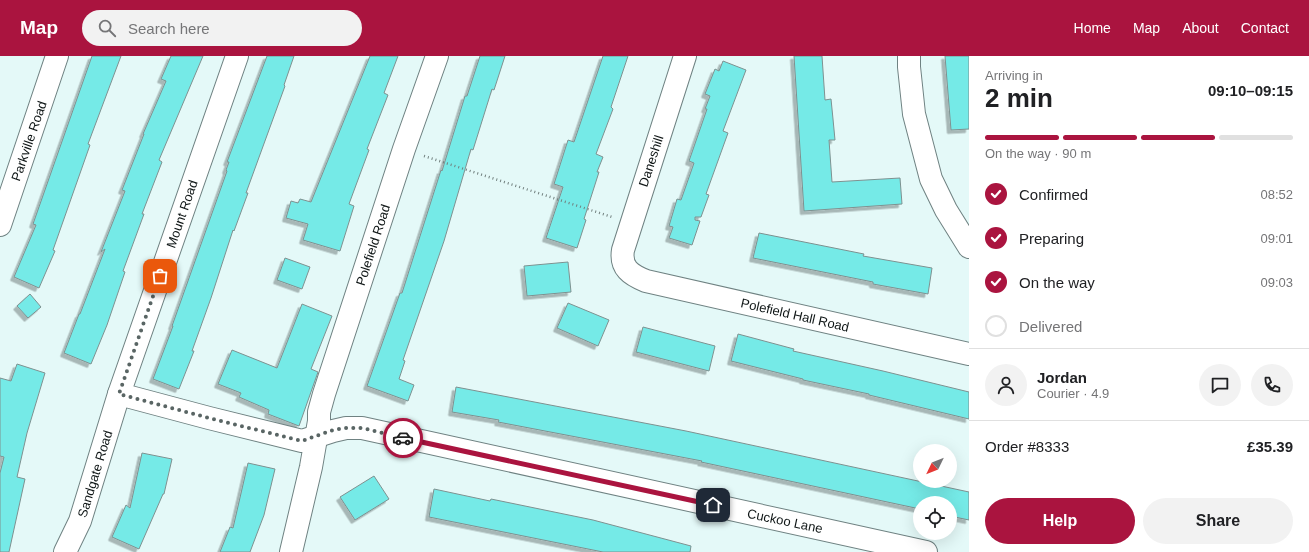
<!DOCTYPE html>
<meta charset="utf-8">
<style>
:root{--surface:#fff;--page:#f2f2f2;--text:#202124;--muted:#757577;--line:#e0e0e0;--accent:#aa143f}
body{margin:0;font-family:Helvetica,sans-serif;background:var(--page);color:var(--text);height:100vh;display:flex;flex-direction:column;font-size:15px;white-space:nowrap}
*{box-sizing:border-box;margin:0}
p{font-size:13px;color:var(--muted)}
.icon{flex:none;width:22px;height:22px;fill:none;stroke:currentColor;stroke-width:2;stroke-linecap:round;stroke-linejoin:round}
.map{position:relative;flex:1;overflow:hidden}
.panel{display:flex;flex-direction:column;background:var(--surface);width:340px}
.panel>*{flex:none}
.needle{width:26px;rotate:227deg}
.fabs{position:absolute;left:913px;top:388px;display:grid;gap:8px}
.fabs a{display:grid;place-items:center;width:44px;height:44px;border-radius:50%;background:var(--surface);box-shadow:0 4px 16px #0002;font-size:20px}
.pin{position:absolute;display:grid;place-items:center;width:34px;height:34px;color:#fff;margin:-17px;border-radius:8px;box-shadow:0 2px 6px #0006}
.courier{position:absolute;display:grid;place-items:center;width:40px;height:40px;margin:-20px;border:3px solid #aa143f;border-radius:50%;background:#fff;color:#222;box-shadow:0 1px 5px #0007}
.overview em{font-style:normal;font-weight:600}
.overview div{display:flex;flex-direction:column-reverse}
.overview{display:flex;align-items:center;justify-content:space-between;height:68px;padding:0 16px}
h1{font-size:26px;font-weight:600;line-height:30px}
.bar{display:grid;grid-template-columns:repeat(4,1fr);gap:6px 4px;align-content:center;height:48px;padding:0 16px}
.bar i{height:5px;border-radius:3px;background:var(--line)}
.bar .selected{background:var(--accent)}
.bar p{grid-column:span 4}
.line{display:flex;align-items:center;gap:10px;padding:0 16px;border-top:1px solid var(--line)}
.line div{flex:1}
.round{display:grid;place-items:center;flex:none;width:42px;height:42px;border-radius:21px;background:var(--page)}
ol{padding:0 16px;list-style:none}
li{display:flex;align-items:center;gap:12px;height:44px}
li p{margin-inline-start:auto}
li .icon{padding:4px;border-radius:50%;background:var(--accent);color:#fff;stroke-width:4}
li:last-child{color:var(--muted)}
li i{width:22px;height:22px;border:2px solid var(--line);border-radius:50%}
.action{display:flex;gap:8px;margin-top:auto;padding:8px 16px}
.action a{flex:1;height:46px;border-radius:24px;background:var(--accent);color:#fff;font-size:16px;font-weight:600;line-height:46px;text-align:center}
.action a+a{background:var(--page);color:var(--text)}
header{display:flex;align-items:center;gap:24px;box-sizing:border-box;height:56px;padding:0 20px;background:var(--accent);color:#fff}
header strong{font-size:19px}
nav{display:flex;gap:22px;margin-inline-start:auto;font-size:14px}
.search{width:280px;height:36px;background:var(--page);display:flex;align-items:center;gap:10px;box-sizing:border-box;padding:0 14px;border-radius:22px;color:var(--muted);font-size:15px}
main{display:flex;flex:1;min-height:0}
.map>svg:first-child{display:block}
.building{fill:#75eae7;stroke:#7e9190;filter:url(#shadow)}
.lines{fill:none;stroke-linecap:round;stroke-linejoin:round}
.minor-casing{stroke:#6f8282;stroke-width:24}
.path{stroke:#72807f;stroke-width:2.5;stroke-dasharray:1 3;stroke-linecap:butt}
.minor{stroke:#fff;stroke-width:22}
.done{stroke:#596564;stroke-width:4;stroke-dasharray:0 7.2}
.route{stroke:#aa143f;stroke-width:5}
.labels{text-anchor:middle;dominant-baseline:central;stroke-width:3;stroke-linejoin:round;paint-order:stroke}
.street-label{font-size:13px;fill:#0e1515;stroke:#fff}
</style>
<header>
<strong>Map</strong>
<div class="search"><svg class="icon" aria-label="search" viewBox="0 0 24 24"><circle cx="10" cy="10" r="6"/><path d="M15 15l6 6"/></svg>Search here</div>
<nav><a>Home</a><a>Map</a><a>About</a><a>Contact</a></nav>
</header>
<main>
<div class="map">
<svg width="969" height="496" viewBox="0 0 969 496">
<defs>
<filter id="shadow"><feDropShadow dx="-3.5" dy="3.5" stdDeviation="0" flood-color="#0004"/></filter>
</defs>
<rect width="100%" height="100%" fill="#e4f9f8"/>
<g class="building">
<polygon points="92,0 121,0 88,88 90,89 53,194 55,195 39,232 14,221 36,169 33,168"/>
<polygon points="171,0 203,0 159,104 162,106 142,158 144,158 123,215 125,216 107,269 91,308 64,297 79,258 80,258 105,193 101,196 125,135 122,134 144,78 143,78 166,25 161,23"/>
<polygon points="267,0 294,0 284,29 285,30 246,137 248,137 234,175 233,174 211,242 192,295 194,295 179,333 153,323 173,270 172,270 227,115 226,114 229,106 227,106"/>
<polygon points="370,0 398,0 384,37 388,39 367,93 369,94 349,148 354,150 340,195 303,184 308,168 286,162 291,145 298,147 300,143 311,146"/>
<polygon points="480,0 505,0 494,34 492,33 473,94 471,93 444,185 403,304 405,305 399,323 414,329 408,345 367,330 400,237 402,237 441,114 442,115 465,40 467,40"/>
<polygon points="603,0 628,0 611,51 613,53 596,98 603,101 597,116 599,116 584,163 586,164 577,192 546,182 563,131 554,128 568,84 574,86"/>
<polygon points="794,0 822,0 825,44 831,43 833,63 835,84 829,84 832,126 900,122 902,148 804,155"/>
<polygon points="945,0 969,0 969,73 951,74"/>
<polygon points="723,5 746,14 723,75 728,77 706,138 709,139 701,161 695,161 695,164 700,165 692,189 669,182 673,171 669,170 677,143 681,144 694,107 689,105 707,53 705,53 710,40 705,38 715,13 719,15"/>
<polygon points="759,177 864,198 863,200 932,212 928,238 873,228 873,226 753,202"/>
<polygon points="285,202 310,211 302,233 277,224"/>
<polygon points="568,206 571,236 527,240 524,210"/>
<polygon points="30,238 41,251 28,262 17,250"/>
<polygon points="568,247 609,264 598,290 557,272"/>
<polygon points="302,248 332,260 311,313 318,316 299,370 268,358 269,354 239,341 241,337 218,328 232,294 277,312"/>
<polygon points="643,271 715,290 709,315 636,296"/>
<polygon points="738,278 794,293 793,295 883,315 969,336 969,363 869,339 869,338 803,324 803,323 731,305"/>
<polygon points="17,308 45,317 27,377 17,421 25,423 9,496 0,496 0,417 4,401 0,400 0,322 11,325"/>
<polygon points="456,331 686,375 969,436 969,464 950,460 950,447 920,447 920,453 701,406 702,405 498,366 499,364 452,356"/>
<polygon points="142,397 172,403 164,438 163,438 139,493 112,481 126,449 130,452"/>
<polygon points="248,407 275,413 264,459 250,496 220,496 230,471 233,472"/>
<polygon points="374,420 389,443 355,464 340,441"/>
<polygon points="434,433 490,445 491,443 593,464 691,490 690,496 603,496 429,461"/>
</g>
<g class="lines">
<defs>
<g id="minor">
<path d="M 685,0 L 623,194 C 620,212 631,219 646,225 L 969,298"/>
<polyline points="909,0 909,11 914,58 931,123 946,154 969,191"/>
<polyline points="0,169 57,0"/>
<polyline points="119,338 209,362 302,385 333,375 346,372 362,372 926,496"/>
<polyline points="65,496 80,465 119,338 237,0"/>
<polyline points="291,496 311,411 319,365 319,356 324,338 404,93 437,0"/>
</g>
</defs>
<use href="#minor" class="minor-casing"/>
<polyline class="path" points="424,100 612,161"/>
<use href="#minor" class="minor"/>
</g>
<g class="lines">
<polyline class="done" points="160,220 119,338 209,362 302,385 333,374 346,372 362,372 403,382"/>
<polyline class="route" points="403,382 713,449"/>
</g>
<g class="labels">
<g class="street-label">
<text transform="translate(29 85) rotate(-71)">Parkville Road</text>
<text transform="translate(651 105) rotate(-72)">Daneshill</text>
<text transform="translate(182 158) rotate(-71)">Mount Road</text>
<text transform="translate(373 189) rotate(-72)">Polefield Road</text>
<text transform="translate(795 259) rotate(13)">Polefield Hall Road</text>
<text transform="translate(95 418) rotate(-73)">Sandgate Road</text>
<text transform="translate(785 465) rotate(12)">Cuckoo Lane</text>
</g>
</g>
</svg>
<div class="fabs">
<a><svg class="needle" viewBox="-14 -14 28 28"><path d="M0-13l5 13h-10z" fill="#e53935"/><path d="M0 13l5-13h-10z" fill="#757577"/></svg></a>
<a><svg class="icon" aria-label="locate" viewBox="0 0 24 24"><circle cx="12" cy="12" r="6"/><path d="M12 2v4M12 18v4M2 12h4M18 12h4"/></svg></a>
</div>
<div class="pin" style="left:160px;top:220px;background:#ea580c"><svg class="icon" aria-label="bag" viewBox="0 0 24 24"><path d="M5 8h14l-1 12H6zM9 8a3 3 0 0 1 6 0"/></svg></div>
<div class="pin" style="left:713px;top:449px;background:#1f2937"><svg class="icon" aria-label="home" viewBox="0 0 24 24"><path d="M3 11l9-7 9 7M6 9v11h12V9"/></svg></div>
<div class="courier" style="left:403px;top:382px"><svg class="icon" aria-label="car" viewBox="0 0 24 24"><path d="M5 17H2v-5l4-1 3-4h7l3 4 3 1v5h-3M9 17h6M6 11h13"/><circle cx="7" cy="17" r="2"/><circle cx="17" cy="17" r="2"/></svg></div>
</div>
<section class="panel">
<div class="overview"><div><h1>2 min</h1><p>Arriving in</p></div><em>09:10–09:15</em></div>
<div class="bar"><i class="selected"></i><i class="selected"></i><i class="selected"></i><i></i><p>On the way · 90 m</p></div>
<ol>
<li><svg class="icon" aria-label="check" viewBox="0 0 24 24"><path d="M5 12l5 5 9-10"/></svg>Confirmed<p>08:52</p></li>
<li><svg class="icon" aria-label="check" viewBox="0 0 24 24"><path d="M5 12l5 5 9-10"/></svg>Preparing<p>09:01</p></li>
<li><svg class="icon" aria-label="check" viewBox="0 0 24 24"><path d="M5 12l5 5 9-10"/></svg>On the way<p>09:03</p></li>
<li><i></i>Delivered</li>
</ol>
<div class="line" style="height:72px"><a class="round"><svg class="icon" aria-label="person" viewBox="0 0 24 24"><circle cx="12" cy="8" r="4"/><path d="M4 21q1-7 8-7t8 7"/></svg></a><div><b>Jordan</b><p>Courier · 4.9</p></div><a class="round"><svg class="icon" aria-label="chat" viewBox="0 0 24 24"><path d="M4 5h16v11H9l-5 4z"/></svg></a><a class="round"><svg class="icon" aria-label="phone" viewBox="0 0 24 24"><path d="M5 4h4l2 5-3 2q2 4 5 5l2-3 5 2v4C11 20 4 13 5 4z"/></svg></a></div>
<div class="line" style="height:52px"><div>Order #8333</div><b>£35.39</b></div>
<div class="action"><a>Help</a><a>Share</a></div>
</section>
</main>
